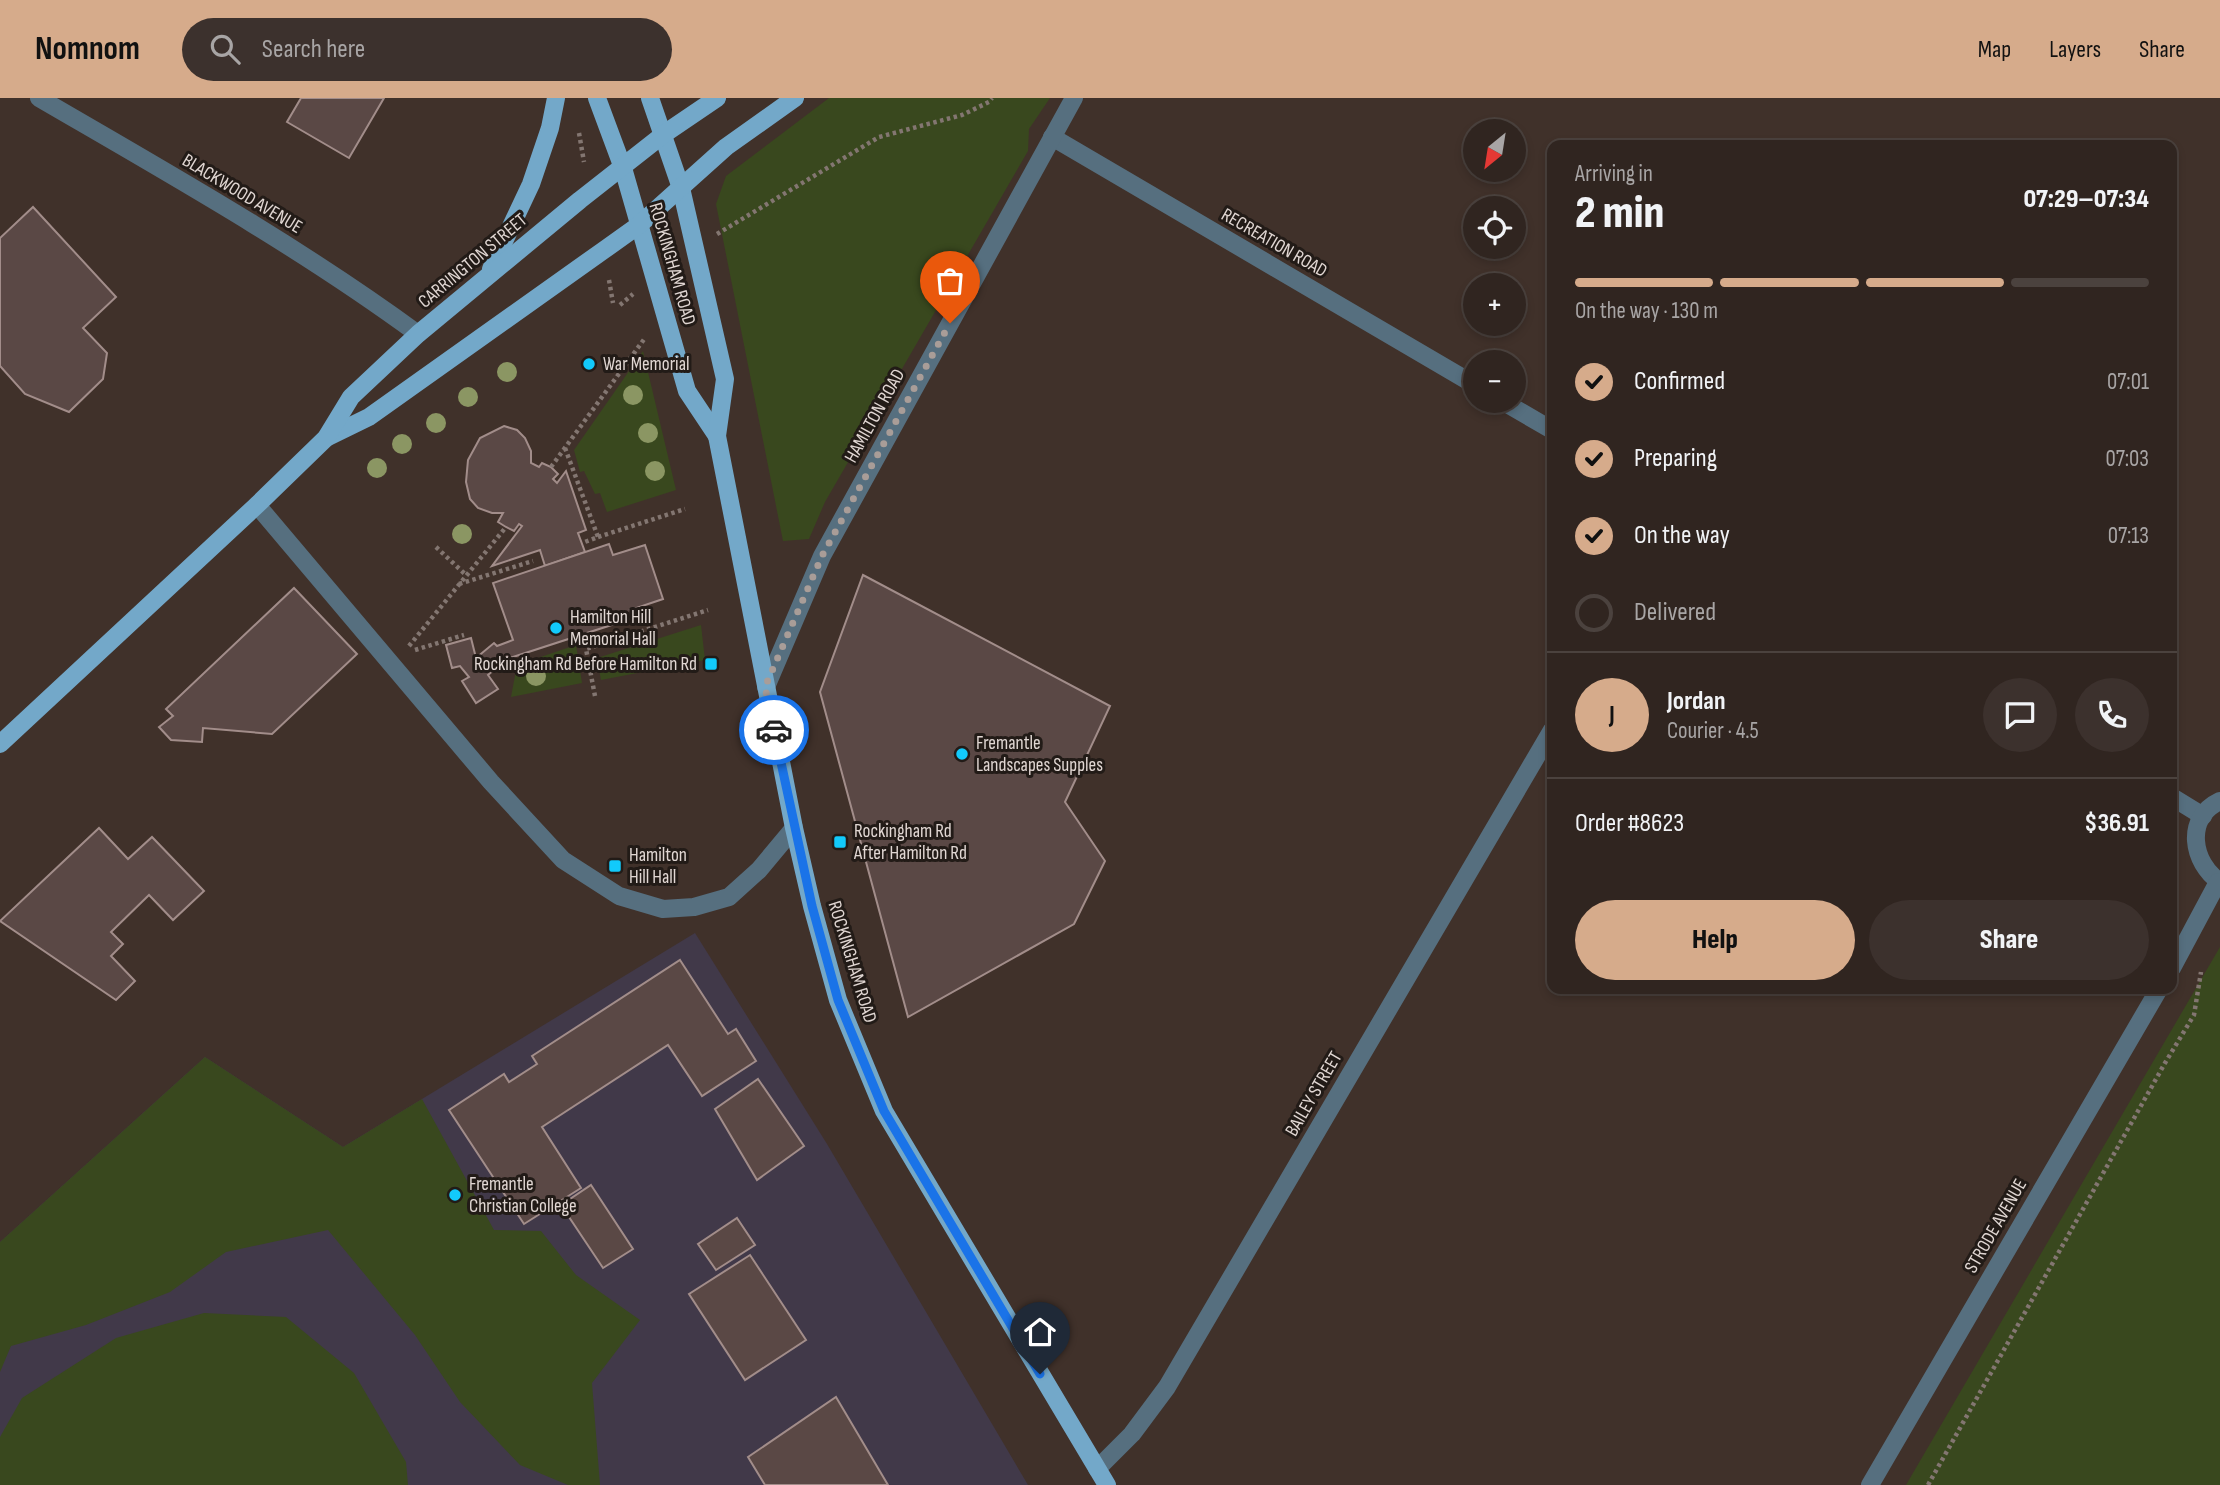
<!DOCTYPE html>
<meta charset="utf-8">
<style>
:root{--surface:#302520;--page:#3c312d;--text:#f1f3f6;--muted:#a8a5a5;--line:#4b423e;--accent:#d6ab8b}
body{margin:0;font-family:"Sofia Sans Condensed",sans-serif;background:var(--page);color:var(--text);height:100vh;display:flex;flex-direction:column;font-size:26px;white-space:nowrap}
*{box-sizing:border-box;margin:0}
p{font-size:23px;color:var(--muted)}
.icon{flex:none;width:38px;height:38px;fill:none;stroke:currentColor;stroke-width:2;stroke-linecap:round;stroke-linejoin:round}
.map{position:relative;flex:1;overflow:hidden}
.side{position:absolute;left:1547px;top:42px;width:630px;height:854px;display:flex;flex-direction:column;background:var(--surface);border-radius:14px;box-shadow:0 4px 10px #0003,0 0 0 2px var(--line)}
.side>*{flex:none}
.needle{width:46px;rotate:210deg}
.buttons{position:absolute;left:1463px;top:21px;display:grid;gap:14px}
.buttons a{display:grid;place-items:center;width:63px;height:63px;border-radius:50%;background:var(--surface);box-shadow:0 4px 10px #0003,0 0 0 2px var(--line);font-size:35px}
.pin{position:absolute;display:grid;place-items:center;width:60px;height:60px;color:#fff;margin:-72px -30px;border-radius:50% 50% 50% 0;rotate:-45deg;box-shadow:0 0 7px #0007}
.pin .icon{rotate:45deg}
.courier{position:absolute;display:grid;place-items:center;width:70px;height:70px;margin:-35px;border:5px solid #1a73e8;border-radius:50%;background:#fff;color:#222;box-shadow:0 2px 9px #0007}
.head em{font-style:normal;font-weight:800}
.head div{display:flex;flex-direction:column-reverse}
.head{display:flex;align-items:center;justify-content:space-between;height:119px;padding:0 28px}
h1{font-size:46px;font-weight:800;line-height:52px}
.bar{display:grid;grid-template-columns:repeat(4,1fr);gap:10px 7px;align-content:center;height:84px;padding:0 28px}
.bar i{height:9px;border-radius:5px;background:var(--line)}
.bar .selected{background:var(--accent)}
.bar p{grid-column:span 4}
.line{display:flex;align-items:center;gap:18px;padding:0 28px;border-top:2px solid var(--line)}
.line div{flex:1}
.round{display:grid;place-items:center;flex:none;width:74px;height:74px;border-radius:37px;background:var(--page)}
ol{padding:0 28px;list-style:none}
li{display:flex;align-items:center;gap:21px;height:77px}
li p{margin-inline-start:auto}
li .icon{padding:7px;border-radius:50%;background:var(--accent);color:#111;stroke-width:4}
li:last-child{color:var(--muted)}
li i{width:38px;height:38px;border:4px solid var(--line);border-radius:50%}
.button{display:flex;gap:14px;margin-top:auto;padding:14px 28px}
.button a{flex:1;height:80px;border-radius:42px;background:var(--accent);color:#111;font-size:28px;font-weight:800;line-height:80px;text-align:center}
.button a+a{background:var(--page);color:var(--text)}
header{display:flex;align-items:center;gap:42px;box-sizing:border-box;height:98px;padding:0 35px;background:var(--accent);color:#111}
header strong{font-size:33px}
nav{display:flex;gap:38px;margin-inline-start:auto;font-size:24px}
.search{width:490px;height:63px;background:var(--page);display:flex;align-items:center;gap:18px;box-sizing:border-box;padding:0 24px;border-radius:38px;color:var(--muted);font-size:26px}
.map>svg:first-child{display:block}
.education{fill:#413949}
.green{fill:#39481e}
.building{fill:#5a4845;stroke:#a28d8a;stroke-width:2}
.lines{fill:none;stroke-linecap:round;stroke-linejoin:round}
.path{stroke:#837671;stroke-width:4.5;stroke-dasharray:3.5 3.5;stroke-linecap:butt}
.minor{stroke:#566f7f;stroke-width:18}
.major{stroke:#73a8c9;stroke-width:18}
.tree{fill:#8b9663}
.done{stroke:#a99d98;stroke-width:7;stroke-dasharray:0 12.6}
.route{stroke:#1a73e8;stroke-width:9}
.poi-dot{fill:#12cafb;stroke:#221b17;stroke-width:2.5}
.labels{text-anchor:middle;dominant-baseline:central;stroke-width:6;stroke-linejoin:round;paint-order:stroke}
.street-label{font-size:19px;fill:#e1d7d3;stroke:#221b17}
.poi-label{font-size:19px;fill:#e1d7d3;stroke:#221b17;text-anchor:start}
</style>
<header>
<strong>Nomnom</strong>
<div class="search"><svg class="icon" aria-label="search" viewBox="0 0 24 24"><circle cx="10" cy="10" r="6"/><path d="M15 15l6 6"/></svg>Search here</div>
<nav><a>Map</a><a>Layers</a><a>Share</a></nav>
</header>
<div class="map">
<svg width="2220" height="1387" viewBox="0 0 2220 1387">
<rect width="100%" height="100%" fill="#40312a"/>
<polygon class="education" points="695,835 827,1046 1028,1387 0,1387 0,1144 205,959 343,1049"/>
<g class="green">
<polygon points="829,0 1050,0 1029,31 1028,53 825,404 809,441 783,443 716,106 726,78"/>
<polygon points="643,253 676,392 607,414 600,395 595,396 584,373 580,374 574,352"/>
<polygon points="701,527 705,562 601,582 597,560"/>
<polygon points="576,547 582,585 511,599 517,567"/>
<polygon points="2220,849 2220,1387 1906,1387"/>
<polygon points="205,959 343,1049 422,1001 494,1132 541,1133 576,1177 640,1222 592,1285 600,1387 568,1387 520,1367 460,1304 415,1237 328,1132 226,1154 170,1194 86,1227 11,1248 0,1274 0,1144"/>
<polygon points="204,1215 286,1219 354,1275 406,1364 408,1387 0,1387 0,1339 22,1300 116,1240"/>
</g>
<g class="building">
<polygon points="301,0 384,0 349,60 287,24"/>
<polygon points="33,109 116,199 83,230 107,255 103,281 69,314 25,296 0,268 0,140"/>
<polygon points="504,328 517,332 525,340 531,353 531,365 539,369 542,365 551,369 558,376 553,381 557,385 566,373 586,432 578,435 585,454 545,468 540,452 492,468 522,428 519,426 514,433 506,429 498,424 503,415 492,415 478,410 470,401 466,384 468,362 480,340"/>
<polygon points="609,446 613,457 645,447 663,501 630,512 633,520 507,561 488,577 498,591 476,605 462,583 469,579 460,568 452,570 446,547 471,540 476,560 494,545 497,548 513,542 493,485"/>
<polygon points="863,477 1110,608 1065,704 1105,763 1074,826 908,919 820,594"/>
<polygon points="294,490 357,556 272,636 203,630 202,644 171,642 159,629 173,618 166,611"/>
<polygon points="99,730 128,761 152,739 204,793 173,822 149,797 111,834 123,846 111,858 135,883 116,902 0,823"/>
<polygon points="680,862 728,936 736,931 756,963 702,998 668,947 542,1029 581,1090 524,1126 449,1012 504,976 509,984 537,966 532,958"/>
<polygon points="758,981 804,1048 757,1082 715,1011"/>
<polygon points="591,1087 633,1151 603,1170 561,1107"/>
<polygon points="737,1120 755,1147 716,1172 698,1146"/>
<polygon points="750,1157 806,1242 745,1282 689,1196"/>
<polygon points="836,1299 888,1387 765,1387 748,1359"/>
</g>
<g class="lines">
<g class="path">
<polyline points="579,35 584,64"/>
<polyline points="717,136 879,39 962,17 989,4 992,0"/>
<polyline points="609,182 613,205"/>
<polyline points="620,207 633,196"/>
<polyline points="565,350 598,439 582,445"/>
<polyline points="551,369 645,240"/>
<polyline points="598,439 685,411"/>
<polyline points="436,449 466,477"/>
<polyline points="459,486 533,463"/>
<polyline points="409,548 506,429"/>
<polyline points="415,552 464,537"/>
<polyline points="595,598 586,551 708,512"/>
<polyline points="1928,1387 2165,965 2194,917 2201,874"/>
</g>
<g class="minor">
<path d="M 39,0 C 168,75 298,148 418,236"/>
<polyline points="1052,39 1475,287"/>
<polyline points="1502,303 1552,332"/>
<polyline points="257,407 491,684 563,762 619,798 663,811 694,809 729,799 759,772 794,730"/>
<polyline points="766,589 822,458 1074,0"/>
<polyline points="2172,699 2203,718"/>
<path d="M 2220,703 C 2184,720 2192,765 2220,784"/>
<polyline points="2172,870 2218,784"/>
<polyline points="1097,1371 1132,1336 1167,1289 1552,632"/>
<polyline points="1870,1387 2159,891"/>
</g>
<g class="major">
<polyline points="597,0 623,70 687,293 717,338"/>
<polyline points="650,0 681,90 725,281 717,338 794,730 812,808 838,902 884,1013 1107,1387"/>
<polyline points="491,171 531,86 550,30 556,0"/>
<polyline points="326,340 369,319 604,152 639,127 726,49 795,0"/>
<polyline points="0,646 257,407 326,340 351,299 418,236 580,102 664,36 717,0"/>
</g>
</g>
<g class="tree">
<circle cx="507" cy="274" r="10"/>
<circle cx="633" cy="297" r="10"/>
<circle cx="468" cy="299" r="10"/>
<circle cx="436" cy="325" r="10"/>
<circle cx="648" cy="335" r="10"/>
<circle cx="402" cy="346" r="10"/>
<circle cx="377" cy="370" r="10"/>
<circle cx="655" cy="373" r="10"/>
<circle cx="462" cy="436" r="10"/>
<circle cx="536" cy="578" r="10"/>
</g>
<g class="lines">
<polyline class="done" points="774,632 765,589 822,458 950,225"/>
<polyline class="route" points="774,632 812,808 838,902 884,1013 1040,1276"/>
</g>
<g class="poi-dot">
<circle cx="589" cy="266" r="7"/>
<circle cx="556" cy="530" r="7"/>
<rect x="704" y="559" width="14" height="14" rx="3.5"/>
<circle cx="962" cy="656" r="7"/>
<rect x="833" y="737" width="14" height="14" rx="3.5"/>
<rect x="608" y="761" width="14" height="14" rx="3.5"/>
<circle cx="455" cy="1097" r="7"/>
</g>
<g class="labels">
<g class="street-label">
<text transform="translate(242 96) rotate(31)">BLACKWOOD AVENUE</text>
<text transform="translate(1274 145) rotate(30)">RECREATION ROAD</text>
<text transform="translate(473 163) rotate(-40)">CARRINGTON STREET</text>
<text transform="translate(672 166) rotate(74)">ROCKINGHAM ROAD</text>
<text transform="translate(875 318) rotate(-61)">HAMILTON ROAD</text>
<text transform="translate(852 864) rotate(73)">ROCKINGHAM ROAD</text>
<text transform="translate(1314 996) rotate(-60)">BAILEY STREET</text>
<text transform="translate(1996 1128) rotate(-60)">STRODE AVENUE</text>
</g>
<g class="poi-label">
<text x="603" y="266">War Memorial</text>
<text x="570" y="519">Hamilton Hill<tspan x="570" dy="22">Memorial Hall</tspan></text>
<text x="697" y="566" text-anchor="end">Rockingham Rd Before Hamilton Rd</text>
<text x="976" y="645">Fremantle<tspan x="976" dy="22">Landscapes Supples</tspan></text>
<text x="854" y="733">Rockingham Rd<tspan x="854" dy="22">After Hamilton Rd</tspan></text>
<text x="629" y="757">Hamilton<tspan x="629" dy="22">Hill Hall</tspan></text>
<text x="469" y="1086">Fremantle<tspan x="469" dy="22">Christian College</tspan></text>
</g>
</g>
</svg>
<div class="buttons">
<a><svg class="needle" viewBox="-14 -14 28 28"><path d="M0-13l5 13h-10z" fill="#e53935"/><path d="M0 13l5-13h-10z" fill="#a8a5a5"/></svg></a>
<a><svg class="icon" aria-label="locate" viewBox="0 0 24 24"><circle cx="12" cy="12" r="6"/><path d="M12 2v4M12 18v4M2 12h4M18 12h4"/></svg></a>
<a>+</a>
<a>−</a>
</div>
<div class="pin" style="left:950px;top:225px;background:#ea580c"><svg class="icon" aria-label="bag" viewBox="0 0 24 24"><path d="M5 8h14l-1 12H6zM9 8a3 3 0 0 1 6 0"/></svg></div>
<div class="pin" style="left:1040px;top:1276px;background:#1f2937"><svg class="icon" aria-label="home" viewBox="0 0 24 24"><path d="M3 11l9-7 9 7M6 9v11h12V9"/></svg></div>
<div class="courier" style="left:774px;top:632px"><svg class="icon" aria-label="car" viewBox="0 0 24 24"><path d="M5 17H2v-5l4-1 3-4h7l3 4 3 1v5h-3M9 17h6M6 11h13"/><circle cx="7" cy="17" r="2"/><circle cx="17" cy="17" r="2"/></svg></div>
<section class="side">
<div class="head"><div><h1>2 min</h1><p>Arriving in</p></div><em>07:29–07:34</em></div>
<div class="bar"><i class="selected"></i><i class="selected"></i><i class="selected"></i><i></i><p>On the way · 130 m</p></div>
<ol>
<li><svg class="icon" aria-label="check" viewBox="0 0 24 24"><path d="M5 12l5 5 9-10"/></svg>Confirmed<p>07:01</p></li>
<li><svg class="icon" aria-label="check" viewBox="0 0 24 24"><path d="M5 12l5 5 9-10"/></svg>Preparing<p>07:03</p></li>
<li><svg class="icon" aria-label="check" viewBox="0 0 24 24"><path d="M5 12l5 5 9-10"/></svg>On the way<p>07:13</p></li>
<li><i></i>Delivered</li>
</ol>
<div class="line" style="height:126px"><b class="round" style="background:var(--accent);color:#111">J</b><div><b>Jordan</b><p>Courier · 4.5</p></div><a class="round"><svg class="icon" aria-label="chat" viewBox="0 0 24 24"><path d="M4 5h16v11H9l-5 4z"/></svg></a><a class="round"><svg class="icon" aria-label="phone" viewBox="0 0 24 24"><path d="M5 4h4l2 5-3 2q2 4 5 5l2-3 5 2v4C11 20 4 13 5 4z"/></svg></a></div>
<div class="line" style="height:91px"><div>Order #8623</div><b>$36.91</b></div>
<div class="button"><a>Help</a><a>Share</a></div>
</section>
</div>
